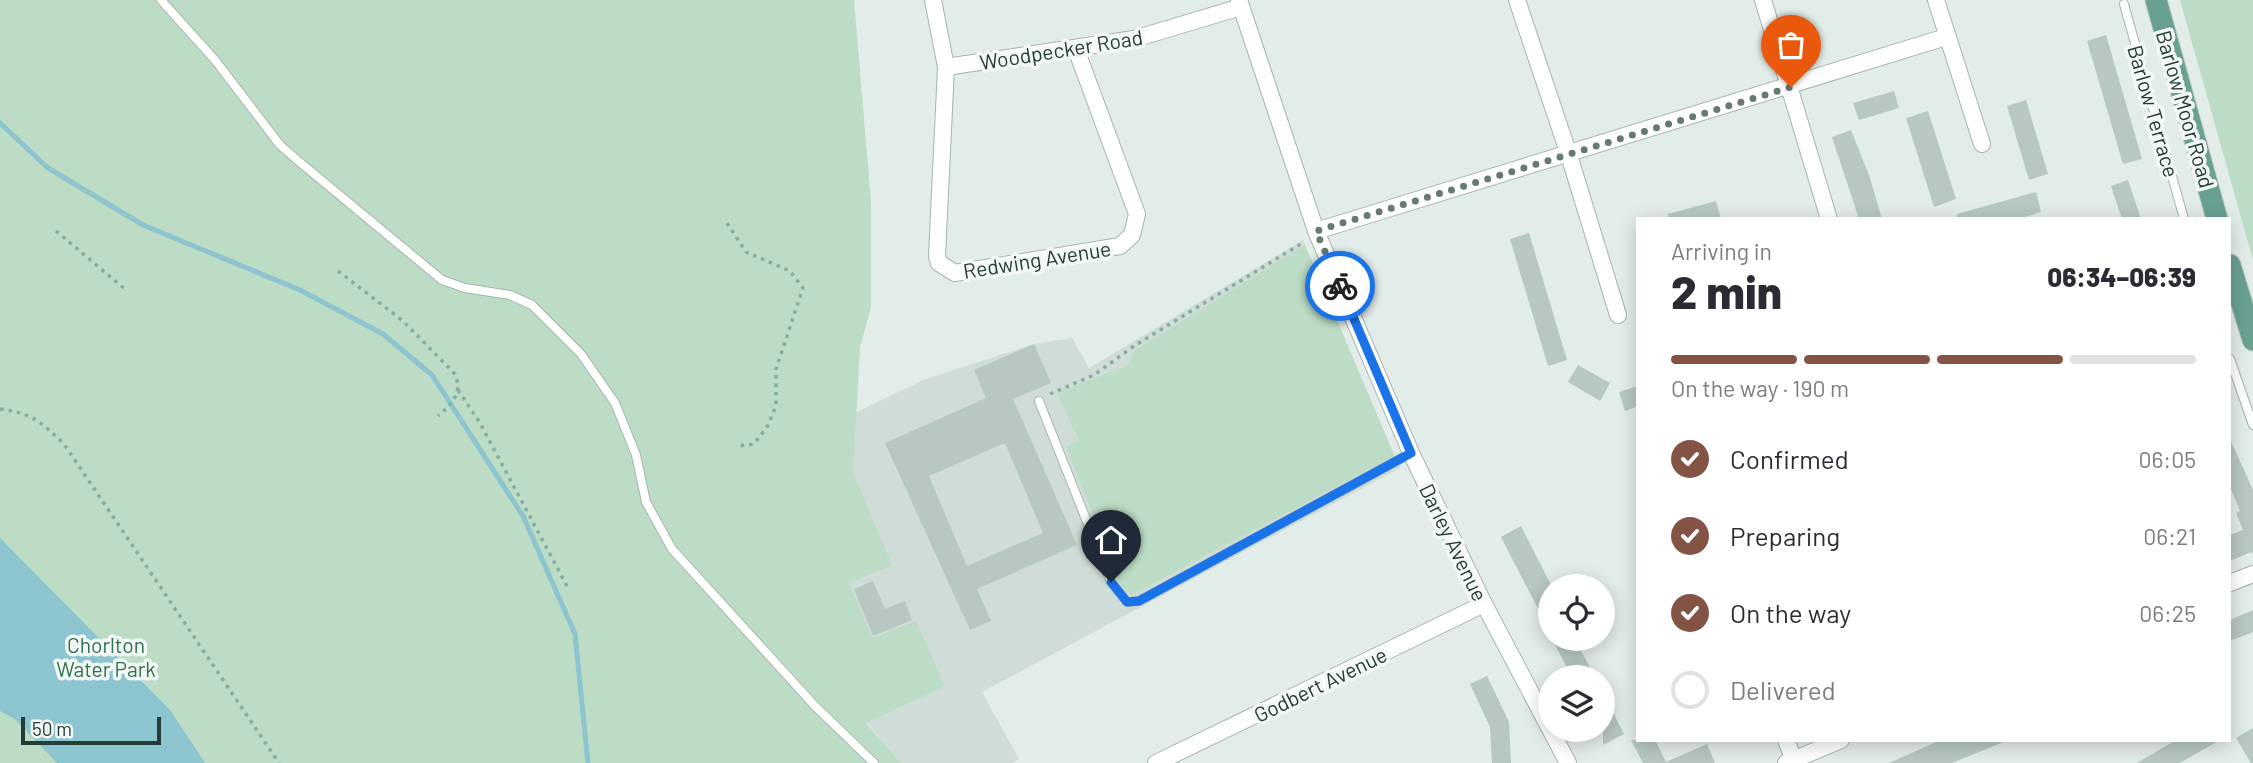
<!DOCTYPE html>
<meta charset="utf-8">
<style>
:root{--surface:#fff;--page:#f7f7f7;--text:#2b2b33;--muted:#7c7c81;--line:#e1e1e2;--accent:#835346}
body{margin:0;font-family:Barlow,sans-serif;background:var(--page);color:var(--text);height:100vh;display:flex;flex-direction:column;font-size:26px;white-space:nowrap}
*{box-sizing:border-box;margin:0}
p{font-size:23px;color:var(--muted)}
.icon{flex:none;width:38px;height:38px;fill:none;stroke:currentColor;stroke-width:2;stroke-linecap:round;stroke-linejoin:round}
.map{position:relative;flex:1;overflow:hidden}
.details{position:absolute;left:1636px;top:217px;width:595px;height:525px;display:flex;flex-direction:column;background:var(--surface);border-radius:0px;box-shadow:0 4px 18px #0003}
.details>*{flex:none}
.buttons{position:absolute;left:1538px;top:574px;display:grid;gap:14px}
.buttons a{display:grid;place-items:center;width:77px;height:77px;border-radius:50%;background:var(--surface);box-shadow:0 4px 18px #0003;font-size:35px}
.scale{position:absolute;left:21px;bottom:18px;width:140px;box-sizing:border-box;padding-left:7px;border:4px solid #233c36;border-top:0;font-size:19px;line-height:24px;white-space:nowrap;color:#233c36;-webkit-text-stroke:5px #f3f8f6;paint-order:stroke}
.pin{position:absolute;display:grid;place-items:center;width:60px;height:60px;color:#fff;margin:-72px -30px;border-radius:50% 50% 50% 0;rotate:-45deg;box-shadow:0 0 7px #0007}
.pin .icon{rotate:45deg}
.courier{position:absolute;display:grid;place-items:center;width:70px;height:70px;margin:-35px;border:5px solid #1a73e8;border-radius:50%;background:#fff;color:#222;box-shadow:0 2px 9px #0007}
.overview em{font-style:normal;font-weight:800}
.overview div{display:flex;flex-direction:column-reverse}
.overview{display:flex;align-items:center;justify-content:space-between;height:119px;padding:0 35px}
h1{font-size:46px;font-weight:800;line-height:52px}
.bar{display:grid;grid-template-columns:repeat(4,1fr);gap:10px 7px;align-content:center;height:84px;padding:0 35px}
.bar i{height:9px;border-radius:5px;background:var(--line)}
.bar .active{background:var(--accent)}
.bar p{grid-column:span 4}
ol{padding:0 35px;list-style:none}
li{display:flex;align-items:center;gap:21px;height:77px}
li p{margin-inline-start:auto}
li .icon{padding:7px;border-radius:50%;background:var(--accent);color:#fff;stroke-width:4}
li:last-child{color:var(--muted)}
li i{width:38px;height:38px;border:4px solid var(--line);border-radius:50%}
.map>svg:first-child{display:block}
.built{fill:#d0dcd7}
.green{fill:#bcdcc5}
.water{fill:#8cc4cf}
.lines{fill:none;stroke-linecap:round;stroke-linejoin:round}
.stream{stroke:#8cc4cf;stroke-width:5}
.building{fill:#b7c7c1;fill-rule:evenodd}
.lane-casing{stroke:#a5b4af;stroke-width:10}
.street-casing{stroke:#a5b4af;stroke-width:18}
.primary-casing{stroke:#c1c8c7;stroke-width:23}
.path{stroke:#83afa2;stroke-width:3.5;stroke-dasharray:3.5 5;stroke-linecap:butt}
.lane{stroke:#fff;stroke-width:8}
.street{stroke:#fff;stroke-width:16}
.primary{stroke:#68a092;stroke-width:21}
.done{stroke:#667a74;stroke-width:7;stroke-dasharray:0 12.6}
.route{stroke:#1a73e8;stroke-width:9}
.labels{text-anchor:middle;dominant-baseline:central;stroke-width:7;stroke-linejoin:round;paint-order:stroke}
.street-label{font-size:21px;fill:#233c36;stroke:#f3f8f6}
.park-label{font-size:21px;fill:#2e7249;stroke:#f3f8f6}
</style>
<div class="map">
<svg width="2253" height="763" viewBox="0 0 2253 763">
<rect width="100%" height="100%" fill="#e2ece8"/>
<polygon class="built" points="1303,240 1400,468 982,692 1019,759 1012,763 901,763 748,582 859,493 852,473 855,413 923,380 1034,344 1072,338 1089,368"/>
<g class="green">
<polygon points="0,0 854,0 871,202 871,307 860,348 853,473 892,565 849,583 872,638 916,621 945,686 866,723 901,763 0,763"/>
<polygon points="2180,0 2253,0 2253,260"/>
<polygon points="1305,245 1394,456 1131,595 1121,585 1066,447 1079,440 1057,393 1129,365 1134,351"/>
</g>
<polygon class="water" points="0,538 170,710 205,763 57,763 15,719 0,711"/>
<g class="lines">
<polyline class="stream" points="0,123 48,168 143,225 300,290 383,334 432,375 523,516 575,634 588,763"/>
</g>
<g class="building">
<polygon points="2106,35 2142,159 2123,164 2087,41"/>
<polygon points="1894,91 1899,108 1859,120 1853,103"/>
<polygon points="2026,100 2048,174 2029,180 2007,106"/>
<polygon points="1928,111 1956,199 1934,207 1906,118"/>
<polygon points="1851,130 1870,178 1882,219 1859,219 1832,137"/>
<polygon points="2128,180 2141,219 2122,219 2111,186"/>
<polygon points="2036,192 2041,212 2018,219 1957,219 1957,214"/>
<polygon points="1716,201 1721,219 1669,219 1668,214"/>
<polygon points="1529,233 1567,360 1548,366 1510,239"/>
<path d="M 1034,344 L 1051,383 L 1013,399 L 1077,545 L 977,589 L 991,621 L 970,630 L 885,443 L 986,398 L 974,370 ZM 1005,443 L 1043,533 L 967,566 L 929,476 Z"/>
<polygon points="1578,365 1610,383 1600,401 1568,382"/>
<polygon points="1638,386 1638,406 1625,411 1619,392"/>
<polygon points="2230,439 2253,490 2253,554 2251,552 2230,561 2230,535 2243,530 2236,513 2240,511 2230,487"/>
<polygon points="1521,526 1550,583 1550,632 1501,537"/>
<polygon points="873,581 885,609 905,601 912,620 873,636 854,589"/>
<polygon points="2253,610 2253,632 2230,641 2230,620"/>
<polygon points="1552,639 1575,639 1595,677 1572,677"/>
<polygon points="1487,676 1509,722 1511,763 1492,763 1490,727 1470,684"/>
<polygon points="1603,693 1624,734 1603,745"/>
<polygon points="2253,728 2253,763 2251,763 2236,738"/>
<polygon points="1631,740 1655,740 1666,762 1707,744 1715,763 1643,763"/>
<polygon points="1941,740 2006,740 2006,741 1952,763 1889,763"/>
<polygon points="2176,740 2220,740 2180,763 2137,763"/>
</g>
<g class="lines">
<defs>
<g id="lane">
<polyline points="161,0 215,60 280,145 296,159 442,280 465,288 510,295 532,305 581,354 615,403 636,455 646,502 672,549 815,706 874,763"/>
<polyline points="2124,4 2184,219"/>
<polyline points="2230,359 2253,425"/>
<polyline points="1039,401 1111,582 1127,602 1139,601 1411,453"/>
</g>
<g id="street">
<polyline points="933,0 946,67 1134,39 1241,7"/>
<polyline points="1239,0 1316,231 1411,453 1484,604 1568,763"/>
<polyline points="1517,0 1568,152 1618,315"/>
<polyline points="1763,0 1829,219"/>
<polyline points="1936,0 1982,144"/>
<polyline points="946,67 937,256 939,263 955,273 1120,246 1132,235 1137,214 1076,49"/>
<polyline points="1316,231 1946,37"/>
<polyline points="2230,583 2253,574"/>
<polyline points="1786,740 1794,760"/>
<polyline points="1156,763 1484,604"/>
<polyline points="1786,763 1841,740"/>
</g>
<g id="primary">
<polyline points="2156,0 2217,219"/>
<polyline points="2230,265 2253,340"/>
</g>
</defs>
<use href="#lane" class="lane-casing"/>
<use href="#street" class="street-casing"/>
<use href="#primary" class="primary-casing"/>
<g class="path">
<polyline points="727,223 746,252 790,271 803,288 776,369 776,406 767,427 754,444 739,446"/>
<polyline points="56,231 126,290"/>
<path d="M 338,271 L 403,321 L 455,374 C 463,394 452,403 438,416"/>
<polyline points="458,390 480,423 567,586"/>
<polyline points="1050,394 1094,375 1134,346 1304,242"/>
<path d="M 0,409 C 32,413 41,422 64,444 L 279,763"/>
</g>
<use href="#lane" class="lane"/>
<use href="#street" class="street"/>
<use href="#primary" class="primary"/>
</g>
<g class="lines">
<polyline class="done" points="1340,286 1316,231 1791,87"/>
<polyline class="route" points="1111,582 1127,602 1139,601 1411,453 1340,286"/>
</g>
<g class="labels">
<g class="street-label">
<text transform="translate(1061 49) rotate(-9)">Woodpecker Road</text>
<text transform="translate(2186 109) rotate(74)">Barlow Moor Road</text>
<text transform="translate(2154 111) rotate(74)">Barlow Terrace</text>
<text transform="translate(1037 259) rotate(-9)">Redwing Avenue</text>
<text transform="translate(1454 542) rotate(64)">Darley Avenue</text>
<text transform="translate(1320 684) rotate(-26)">Godbert Avenue</text>
</g>
<g class="park-label">
<text x="106" y="644">Chorlton<tspan x="106" dy="24">Water Park</tspan></text>
</g>
</g>
</svg>
<div class="buttons">
<a><svg class="icon" aria-label="locate" viewBox="0 0 24 24"><circle cx="12" cy="12" r="6"/><path d="M12 2v4M12 18v4M2 12h4M18 12h4"/></svg></a>
<a><svg class="icon" aria-label="layers" viewBox="0 0 24 24"><path d="M12 4l9 5-9 5-9-5zM3 14l9 5 9-5"/></svg></a>
</div>
<div class="scale">50 m</div>
<div class="pin" style="left:1791px;top:87px;background:#ea580c"><svg class="icon" aria-label="bag" viewBox="0 0 24 24"><path d="M5 8h14l-1 12H6zM9 8a3 3 0 0 1 6 0"/></svg></div>
<div class="pin" style="left:1111px;top:582px;background:#1f2937"><svg class="icon" aria-label="home" viewBox="0 0 24 24"><path d="M3 11l9-7 9 7M6 9v11h12V9"/></svg></div>
<div class="courier" style="left:1340px;top:286px"><svg class="icon" aria-label="bike" viewBox="0 0 24 24"><circle cx="6" cy="16" r="4"/><circle cx="18" cy="16" r="4"/><path d="M6 16l4-8h5l3 8M10 8l3 8H6M13 5h3"/></svg></div>
<section class="details">
<div class="overview"><div><h1>2 min</h1><p>Arriving in</p></div><em>06:34–06:39</em></div>
<div class="bar"><i class="active"></i><i class="active"></i><i class="active"></i><i></i><p>On the way · 190 m</p></div>
<ol>
<li><svg class="icon" aria-label="check" viewBox="0 0 24 24"><path d="M5 12l5 5 9-10"/></svg>Confirmed<p>06:05</p></li>
<li><svg class="icon" aria-label="check" viewBox="0 0 24 24"><path d="M5 12l5 5 9-10"/></svg>Preparing<p>06:21</p></li>
<li><svg class="icon" aria-label="check" viewBox="0 0 24 24"><path d="M5 12l5 5 9-10"/></svg>On the way<p>06:25</p></li>
<li><i></i>Delivered</li>
</ol>
</section>
</div>
